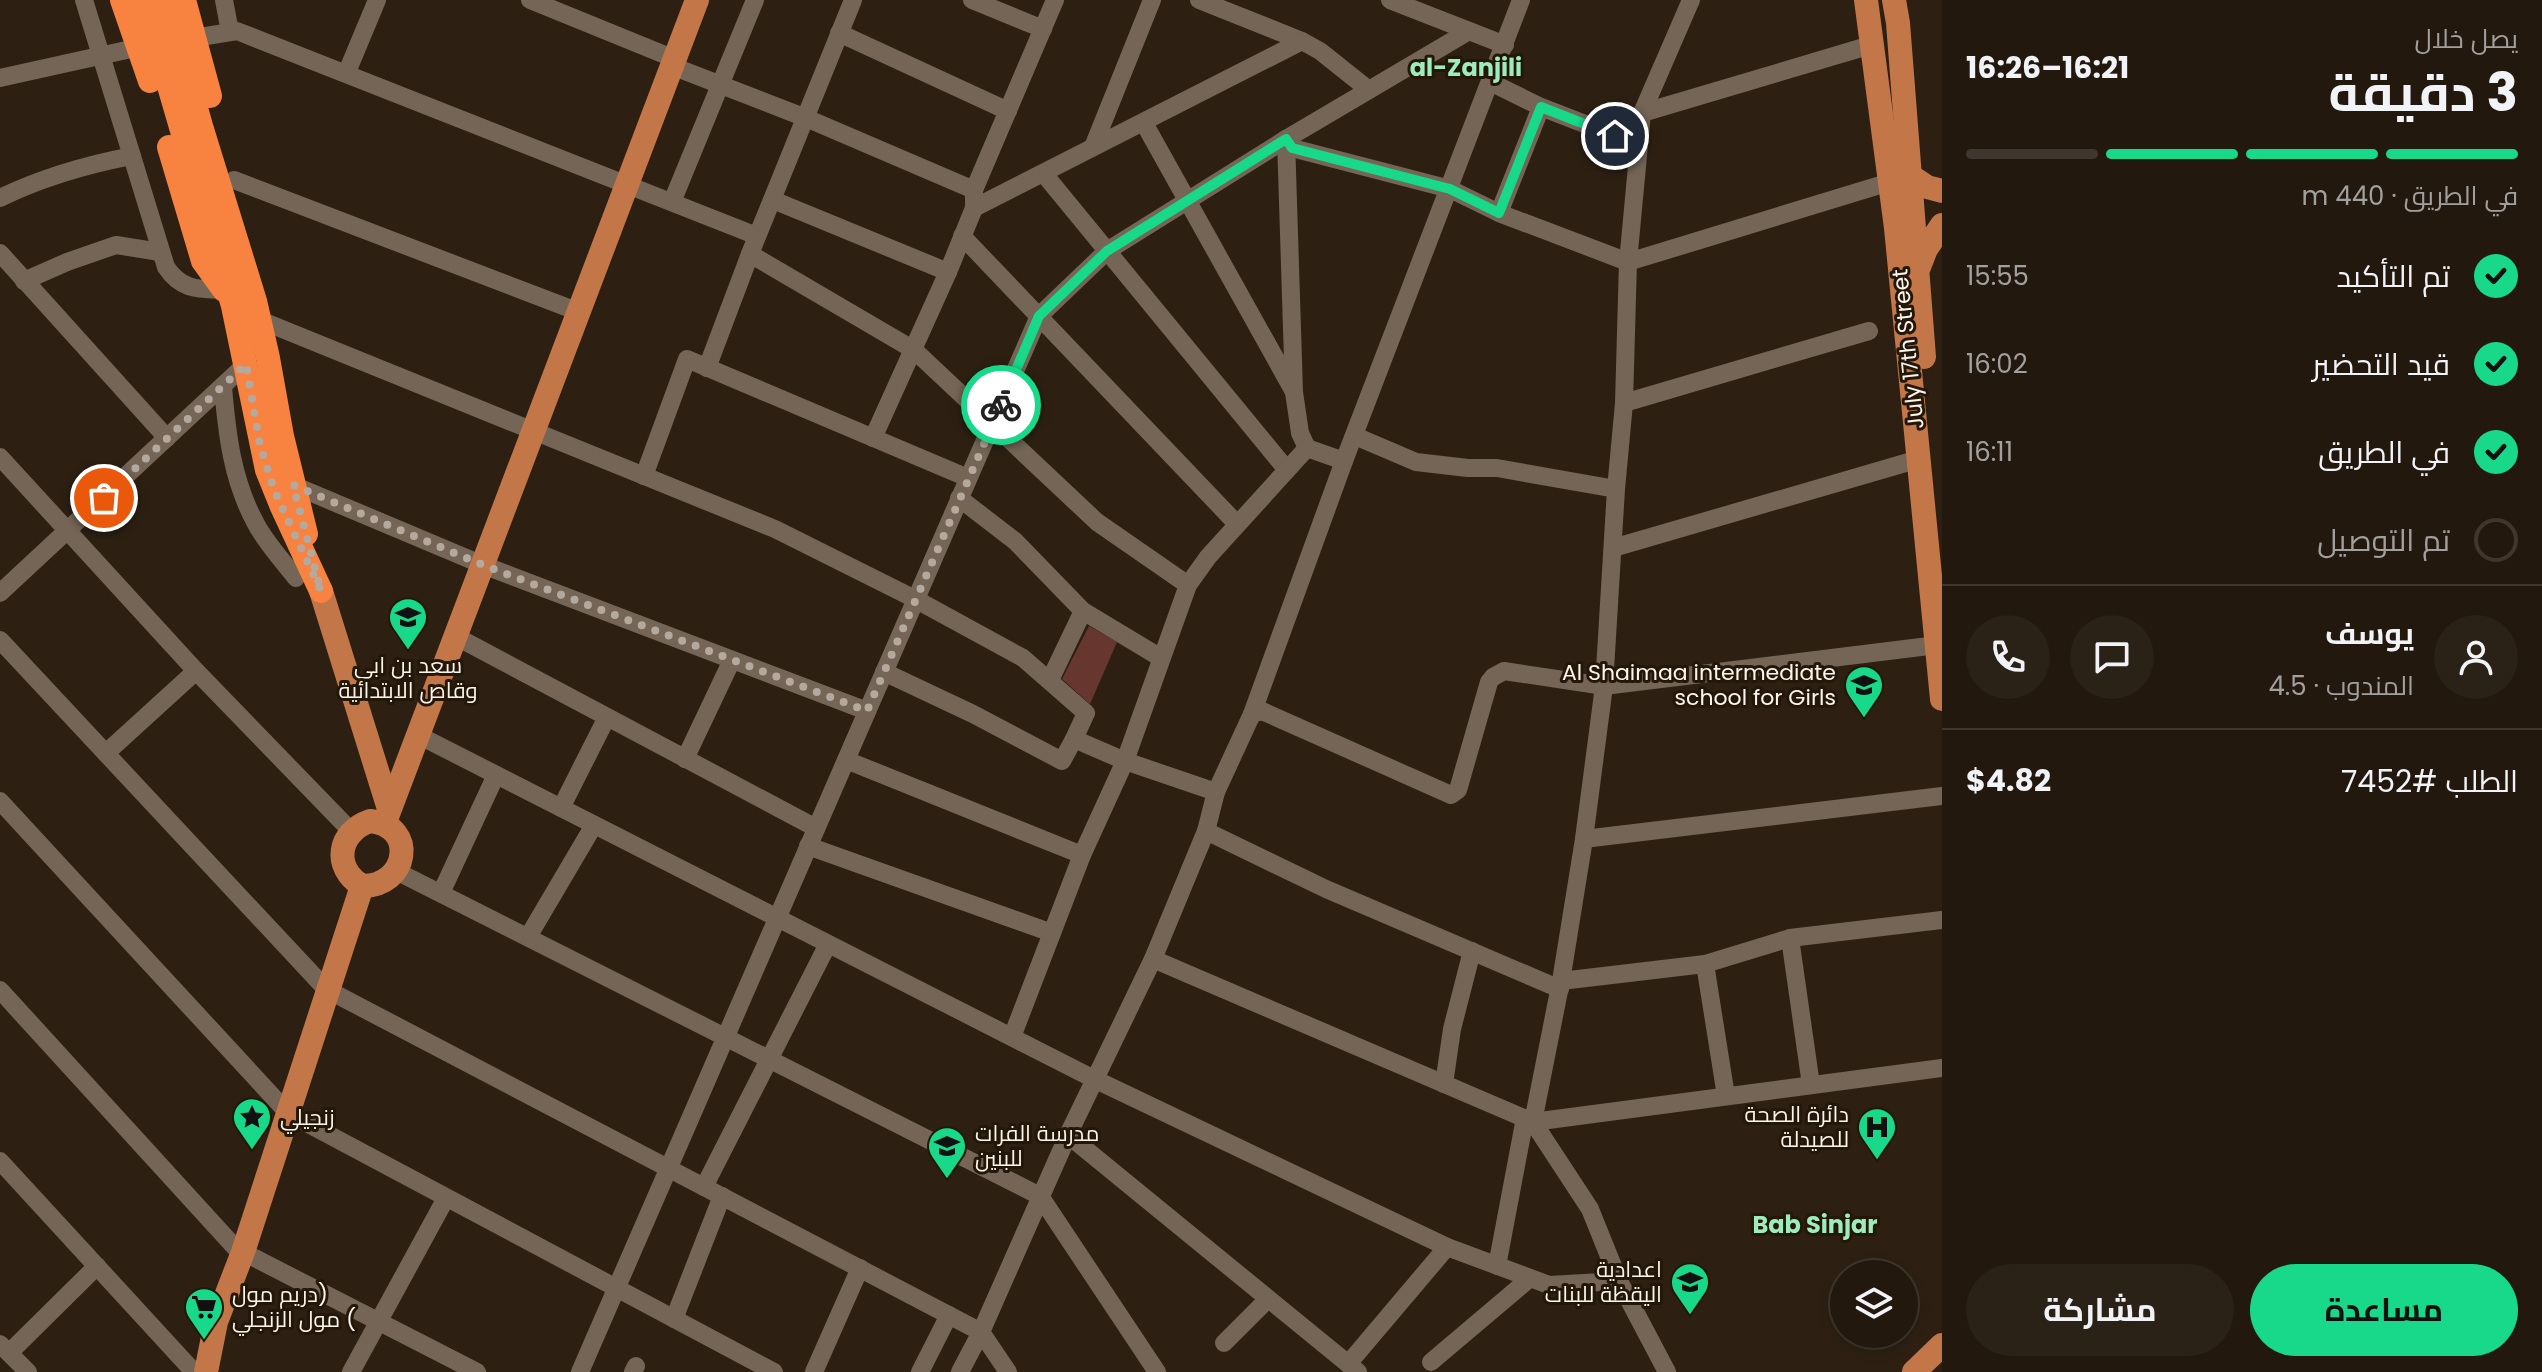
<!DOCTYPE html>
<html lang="ar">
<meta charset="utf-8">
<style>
:root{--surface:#22180e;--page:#2a2117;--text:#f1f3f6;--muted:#a2a09e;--line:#3f372e;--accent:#17d989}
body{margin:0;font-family:Poppins,Cairo,sans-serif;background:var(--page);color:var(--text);direction:rtl;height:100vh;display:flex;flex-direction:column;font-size:30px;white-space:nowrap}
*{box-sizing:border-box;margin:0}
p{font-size:26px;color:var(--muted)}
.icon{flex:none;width:44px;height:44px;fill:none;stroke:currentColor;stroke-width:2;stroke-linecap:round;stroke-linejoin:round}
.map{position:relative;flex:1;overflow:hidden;direction:ltr}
.side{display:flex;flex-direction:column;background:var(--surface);width:600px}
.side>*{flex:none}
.fabs{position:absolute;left:1830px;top:1260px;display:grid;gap:16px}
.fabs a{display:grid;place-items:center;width:88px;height:88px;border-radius:50%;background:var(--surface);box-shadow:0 4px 12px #0003,0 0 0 2px var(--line);font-size:40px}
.pin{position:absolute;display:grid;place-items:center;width:68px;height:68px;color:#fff;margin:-34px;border:4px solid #fff;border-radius:50%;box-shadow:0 2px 8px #0007}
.courier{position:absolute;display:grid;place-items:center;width:80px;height:80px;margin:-40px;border:6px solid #17d989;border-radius:50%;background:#fff;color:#222;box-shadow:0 2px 10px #0007}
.overview em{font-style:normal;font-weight:700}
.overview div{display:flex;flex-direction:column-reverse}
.overview{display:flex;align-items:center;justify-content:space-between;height:136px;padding:0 24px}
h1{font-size:52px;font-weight:700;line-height:60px}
.bar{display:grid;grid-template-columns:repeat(4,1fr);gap:12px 8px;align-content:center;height:96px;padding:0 24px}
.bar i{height:10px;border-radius:6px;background:var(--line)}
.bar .selected{background:var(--accent)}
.bar p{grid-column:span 4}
.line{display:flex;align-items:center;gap:20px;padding:0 24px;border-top:2px solid var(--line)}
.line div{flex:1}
.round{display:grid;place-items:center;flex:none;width:84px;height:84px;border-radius:42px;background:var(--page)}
ol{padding:0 24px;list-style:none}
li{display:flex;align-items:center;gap:24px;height:88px}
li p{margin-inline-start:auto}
li .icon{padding:8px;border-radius:50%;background:var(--accent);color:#111;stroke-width:4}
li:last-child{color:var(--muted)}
li i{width:44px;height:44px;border:4px solid var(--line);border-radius:50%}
.primary-button{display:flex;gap:16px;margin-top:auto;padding:16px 24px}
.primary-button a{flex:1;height:92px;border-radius:48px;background:var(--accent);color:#111;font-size:32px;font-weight:700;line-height:92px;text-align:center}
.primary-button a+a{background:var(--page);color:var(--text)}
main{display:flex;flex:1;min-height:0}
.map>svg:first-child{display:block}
.green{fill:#67362f}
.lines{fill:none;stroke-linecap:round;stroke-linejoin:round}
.minor{stroke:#746556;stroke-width:18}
.major{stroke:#c37648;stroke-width:24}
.highway{stroke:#f8823f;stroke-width:24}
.done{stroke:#b4a99f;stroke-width:8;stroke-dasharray:0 14.4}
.route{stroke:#17d989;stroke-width:10}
.labels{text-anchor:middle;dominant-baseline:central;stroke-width:6;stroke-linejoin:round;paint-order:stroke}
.street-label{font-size:22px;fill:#fcf3ea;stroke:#23170a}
.poi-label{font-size:22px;fill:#fcf3ea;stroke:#23170a;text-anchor:end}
.neighbourhood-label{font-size:24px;font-weight:bold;fill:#9eecbe;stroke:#23170a}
</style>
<main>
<section class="side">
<div class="overview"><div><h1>3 دقيقة</h1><p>يصل خلال</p></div><em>16:21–16:26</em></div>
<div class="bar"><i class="selected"></i><i class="selected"></i><i class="selected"></i><i></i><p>في الطريق · 440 m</p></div>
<ol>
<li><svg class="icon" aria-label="check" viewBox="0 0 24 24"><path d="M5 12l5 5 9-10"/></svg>تم التأكيد<p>15:55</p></li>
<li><svg class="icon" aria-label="check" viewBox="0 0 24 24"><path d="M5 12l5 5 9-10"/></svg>قيد التحضير<p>16:02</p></li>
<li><svg class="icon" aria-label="check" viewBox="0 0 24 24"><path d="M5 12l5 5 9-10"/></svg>في الطريق<p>16:11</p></li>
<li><i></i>تم التوصيل</li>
</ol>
<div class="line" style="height:144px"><a class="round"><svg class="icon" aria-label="person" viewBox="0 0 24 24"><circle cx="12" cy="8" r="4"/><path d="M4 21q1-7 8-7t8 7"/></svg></a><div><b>يوسف</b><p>المندوب · 4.5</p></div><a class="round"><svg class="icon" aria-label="chat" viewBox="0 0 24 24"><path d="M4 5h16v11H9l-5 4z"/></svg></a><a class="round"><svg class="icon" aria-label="phone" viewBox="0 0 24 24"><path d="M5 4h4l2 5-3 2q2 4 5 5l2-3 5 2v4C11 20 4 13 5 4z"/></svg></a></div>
<div class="line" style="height:104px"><div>الطلب #7452</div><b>$4.82</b></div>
<div class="primary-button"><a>مساعدة</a><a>مشاركة</a></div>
</section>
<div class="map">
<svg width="1942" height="1372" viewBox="0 0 1942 1372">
<rect width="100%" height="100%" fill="#2d2013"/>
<polygon class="green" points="1089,626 1117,642 1090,704 1062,679"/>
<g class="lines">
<g class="minor">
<path d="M 84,0 L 166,267 C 181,290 198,289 223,290"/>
<polyline points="224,0 230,32"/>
<polyline points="530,0 675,59"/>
<polyline points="972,0 1043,29"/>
<polyline points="1199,0 1302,41 1320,51 1369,90"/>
<polyline points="1390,0 1505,45"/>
<polyline points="839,33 1008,111"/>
<polyline points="194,38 237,31 757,236"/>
<polyline points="672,66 806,118 974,190"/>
<polyline points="347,72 377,0"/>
<polyline points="0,78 140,47"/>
<polyline points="1490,82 1541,107 1639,145"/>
<polyline points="1642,113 1871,45"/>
<polyline points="1144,123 1293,390"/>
<polyline points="1286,139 1292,148 1450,189 1499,213 1628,262 1890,182"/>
<polyline points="1286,139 1294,392 1300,433 1307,448"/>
<polyline points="1093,147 1152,0"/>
<polyline points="1044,174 1287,470"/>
<polyline points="234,180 579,312"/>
<path d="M 0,198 C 43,177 85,165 132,156"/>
<polyline points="773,200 948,272"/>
<polyline points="672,202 755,0"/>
<polyline points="974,208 1302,41"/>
<polyline points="1499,213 1541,107"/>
<polyline points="962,236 1237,524"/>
<polyline points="0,253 167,438"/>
<polyline points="750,254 914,350 1097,522 1188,585"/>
<polyline points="24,281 67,262 116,245 160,252"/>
<polyline points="260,320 775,529 915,599 1023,658 1086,713 1074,739 1125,761 1216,792"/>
<polyline points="707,368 750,254 853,0"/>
<path d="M 223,387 C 227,434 232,479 255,522 C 265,542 282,560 296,578"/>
<polyline points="1624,403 1869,331"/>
<polyline points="1355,436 1416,462 1468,468 1497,468 1616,489"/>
<polyline points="873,438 948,272 974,208 974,190 1055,0"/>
<polyline points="0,457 196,671 351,831"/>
<polyline points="644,476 687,359 968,478"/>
<polyline points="293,485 483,565 867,711"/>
<polyline points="959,498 1015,541 1083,611 1161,658"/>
<polyline points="1613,548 1919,459"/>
<polyline points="0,593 246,364"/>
<polyline points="455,636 816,828"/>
<polyline points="0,640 326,989 981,1332 1008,1372"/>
<polyline points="884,672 973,714 1062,761 1074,739"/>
<polyline points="1050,680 1083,611"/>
<polyline points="1252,714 1262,711 1451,795 1458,790 1489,682 1493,677 1504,671 1604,686 1937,645"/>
<polyline points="418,735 1094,1079 1447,1247 1549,1285 1619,1281"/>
<polyline points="106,753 196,671"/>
<polyline points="685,759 732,660"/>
<polyline points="846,760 1082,855"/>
<polyline points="0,801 288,1113 774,1372"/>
<polyline points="561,808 607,717"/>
<polyline points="1206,831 1326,889 1560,989"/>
<polyline points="1584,839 1942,796"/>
<polyline points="808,846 1052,933"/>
<polyline points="396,871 1040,1196 1157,1372"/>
<polyline points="441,893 496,775"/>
<polyline points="528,937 594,825"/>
<polyline points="1790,938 1811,1085"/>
<polyline points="1153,959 1533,1122 1942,1068"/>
<polyline points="1705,964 1726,1096"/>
<polyline points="1561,981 1705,964 1790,938 1942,920"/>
<polyline points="0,990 241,1254"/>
<polyline points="1012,1037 1082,855 1125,761 1188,585 1208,557 1307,448 1344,461"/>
<polyline points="1444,1084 1452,1029 1472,951"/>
<polyline points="1068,1135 1358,1372"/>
<polyline points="0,1161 194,1372"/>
<polyline points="704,1187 828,944"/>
<polyline points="243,1252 477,1372"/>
<polyline points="1497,1266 1525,1118"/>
<polyline points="674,1319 722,1196"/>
<polyline points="1224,1343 1267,1300"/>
<polyline points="0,1344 28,1372"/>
<polyline points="9,1353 97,1266"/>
<polyline points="1431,1362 1529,1279"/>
<polyline points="1348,1364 1447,1247"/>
<polyline points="351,1372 446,1198"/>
<polyline points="580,1372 1039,316 1107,251 1286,139 1469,31"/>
<polyline points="633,1372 636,1366"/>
<polyline points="814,1372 860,1268"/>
<polyline points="920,1372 949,1315"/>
<polyline points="960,1372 981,1332 1068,1135 1153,959 1206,831 1216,792 1252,714 1344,461 1521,0"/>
<polyline points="1667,1372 1619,1281 1590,1209 1533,1122 1561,981 1584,839 1604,686 1616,489 1624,403 1628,262 1642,113 1691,0"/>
</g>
<g class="major">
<polyline points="1866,0 1896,228 1942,699"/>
<polyline points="1894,0 1898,23 1924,357"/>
<polyline points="1909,175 1927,187 1942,191"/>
<polyline points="1919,267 1926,249 1942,225"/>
<polyline points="321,591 389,809"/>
<path d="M 370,821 C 418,826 408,887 362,886 C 332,867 338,832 370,821 Z"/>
<polyline points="385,822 697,0"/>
<polyline points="206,1372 216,1322 243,1252 362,886"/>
<polyline points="1914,1372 1942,1345"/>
</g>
<g class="highway">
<polyline points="122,0 150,81"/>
<polyline points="144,0 233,306 267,470 282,507 321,591"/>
<polyline points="166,0 201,126 255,301 268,358 282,436 306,534"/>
<polyline points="184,0 210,96"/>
<polyline points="169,147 203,261 224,290"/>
</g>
</g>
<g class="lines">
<polyline class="done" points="104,498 246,364 260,445 274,490 321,591 293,485 483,565 867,711 1001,405"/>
<polyline class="route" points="1001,405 1039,316 1107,251 1286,139 1292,148 1450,189 1499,213 1541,107 1615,136"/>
</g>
<defs>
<symbol id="school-pin" viewBox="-11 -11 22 30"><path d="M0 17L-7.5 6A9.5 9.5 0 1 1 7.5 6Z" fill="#17d989" stroke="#23170a"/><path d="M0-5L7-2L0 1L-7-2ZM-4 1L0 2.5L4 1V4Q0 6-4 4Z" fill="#111"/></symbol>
<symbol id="sight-pin" viewBox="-11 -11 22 30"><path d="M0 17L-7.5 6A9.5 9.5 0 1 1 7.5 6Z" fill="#17d989" stroke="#23170a"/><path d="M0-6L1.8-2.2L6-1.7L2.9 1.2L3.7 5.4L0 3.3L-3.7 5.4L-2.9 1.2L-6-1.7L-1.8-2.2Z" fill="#111"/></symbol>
<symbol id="hospital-pin" viewBox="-11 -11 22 30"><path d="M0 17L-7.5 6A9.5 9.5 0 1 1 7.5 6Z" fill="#17d989" stroke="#23170a"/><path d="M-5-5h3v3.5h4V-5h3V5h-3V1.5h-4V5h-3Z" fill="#111"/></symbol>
<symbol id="supermarket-pin" viewBox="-11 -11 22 30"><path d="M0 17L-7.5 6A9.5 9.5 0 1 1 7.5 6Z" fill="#17d989" stroke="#23170a"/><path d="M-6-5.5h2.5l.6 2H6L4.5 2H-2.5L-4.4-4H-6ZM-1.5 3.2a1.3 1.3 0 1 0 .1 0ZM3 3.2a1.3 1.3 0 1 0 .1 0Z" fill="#111"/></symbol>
</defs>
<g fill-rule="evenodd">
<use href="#school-pin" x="386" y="595" width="44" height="60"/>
<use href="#school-pin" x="1842" y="663" width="44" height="60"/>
<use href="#sight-pin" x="230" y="1095" width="44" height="60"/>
<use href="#hospital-pin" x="1855" y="1105" width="44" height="60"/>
<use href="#school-pin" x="925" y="1124" width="44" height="60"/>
<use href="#school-pin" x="1668" y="1260" width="44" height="60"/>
<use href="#supermarket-pin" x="182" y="1285" width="44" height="60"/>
</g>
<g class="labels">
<g class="street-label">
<text transform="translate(1908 349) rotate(-96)">July 17th Street</text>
</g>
<g class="poi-label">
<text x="408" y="665" text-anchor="middle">سعد بن ابي<tspan x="408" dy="25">وقاص الابتدائية</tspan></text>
<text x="1836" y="672">Al Shaimaa intermediate<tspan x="1836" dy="25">school for Girls</tspan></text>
<text x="1849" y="1114">دائرة الصحة<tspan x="1849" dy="25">للصيدلة</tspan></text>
<text x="280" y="1117" text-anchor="start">زنجيلي</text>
<text x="975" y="1133" text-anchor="start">مدرسة الفرات<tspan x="975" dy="25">للبنين</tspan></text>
<text x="1662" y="1269">اعدادية<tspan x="1662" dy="25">اليقظة للبنات</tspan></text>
<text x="232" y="1294" text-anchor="start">دريم مول)<tspan x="232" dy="25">مول الزنجلي (</tspan></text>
</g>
<g class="neighbourhood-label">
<text x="1466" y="67">al-Zanjili</text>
<text x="1815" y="1224">Bab Sinjar</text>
</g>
</g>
</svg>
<div class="fabs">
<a><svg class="icon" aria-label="layers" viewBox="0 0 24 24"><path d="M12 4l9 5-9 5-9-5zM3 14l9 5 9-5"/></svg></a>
</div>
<div class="pin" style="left:104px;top:498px;background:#ea580c"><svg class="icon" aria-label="bag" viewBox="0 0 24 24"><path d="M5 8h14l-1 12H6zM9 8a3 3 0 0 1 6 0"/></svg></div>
<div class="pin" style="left:1615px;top:136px;background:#1f2937"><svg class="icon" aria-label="home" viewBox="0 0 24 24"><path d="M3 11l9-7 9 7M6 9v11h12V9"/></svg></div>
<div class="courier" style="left:1001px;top:405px"><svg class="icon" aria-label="bike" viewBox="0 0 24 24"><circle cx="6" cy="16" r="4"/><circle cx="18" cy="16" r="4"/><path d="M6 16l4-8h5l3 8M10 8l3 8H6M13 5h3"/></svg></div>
</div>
</main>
